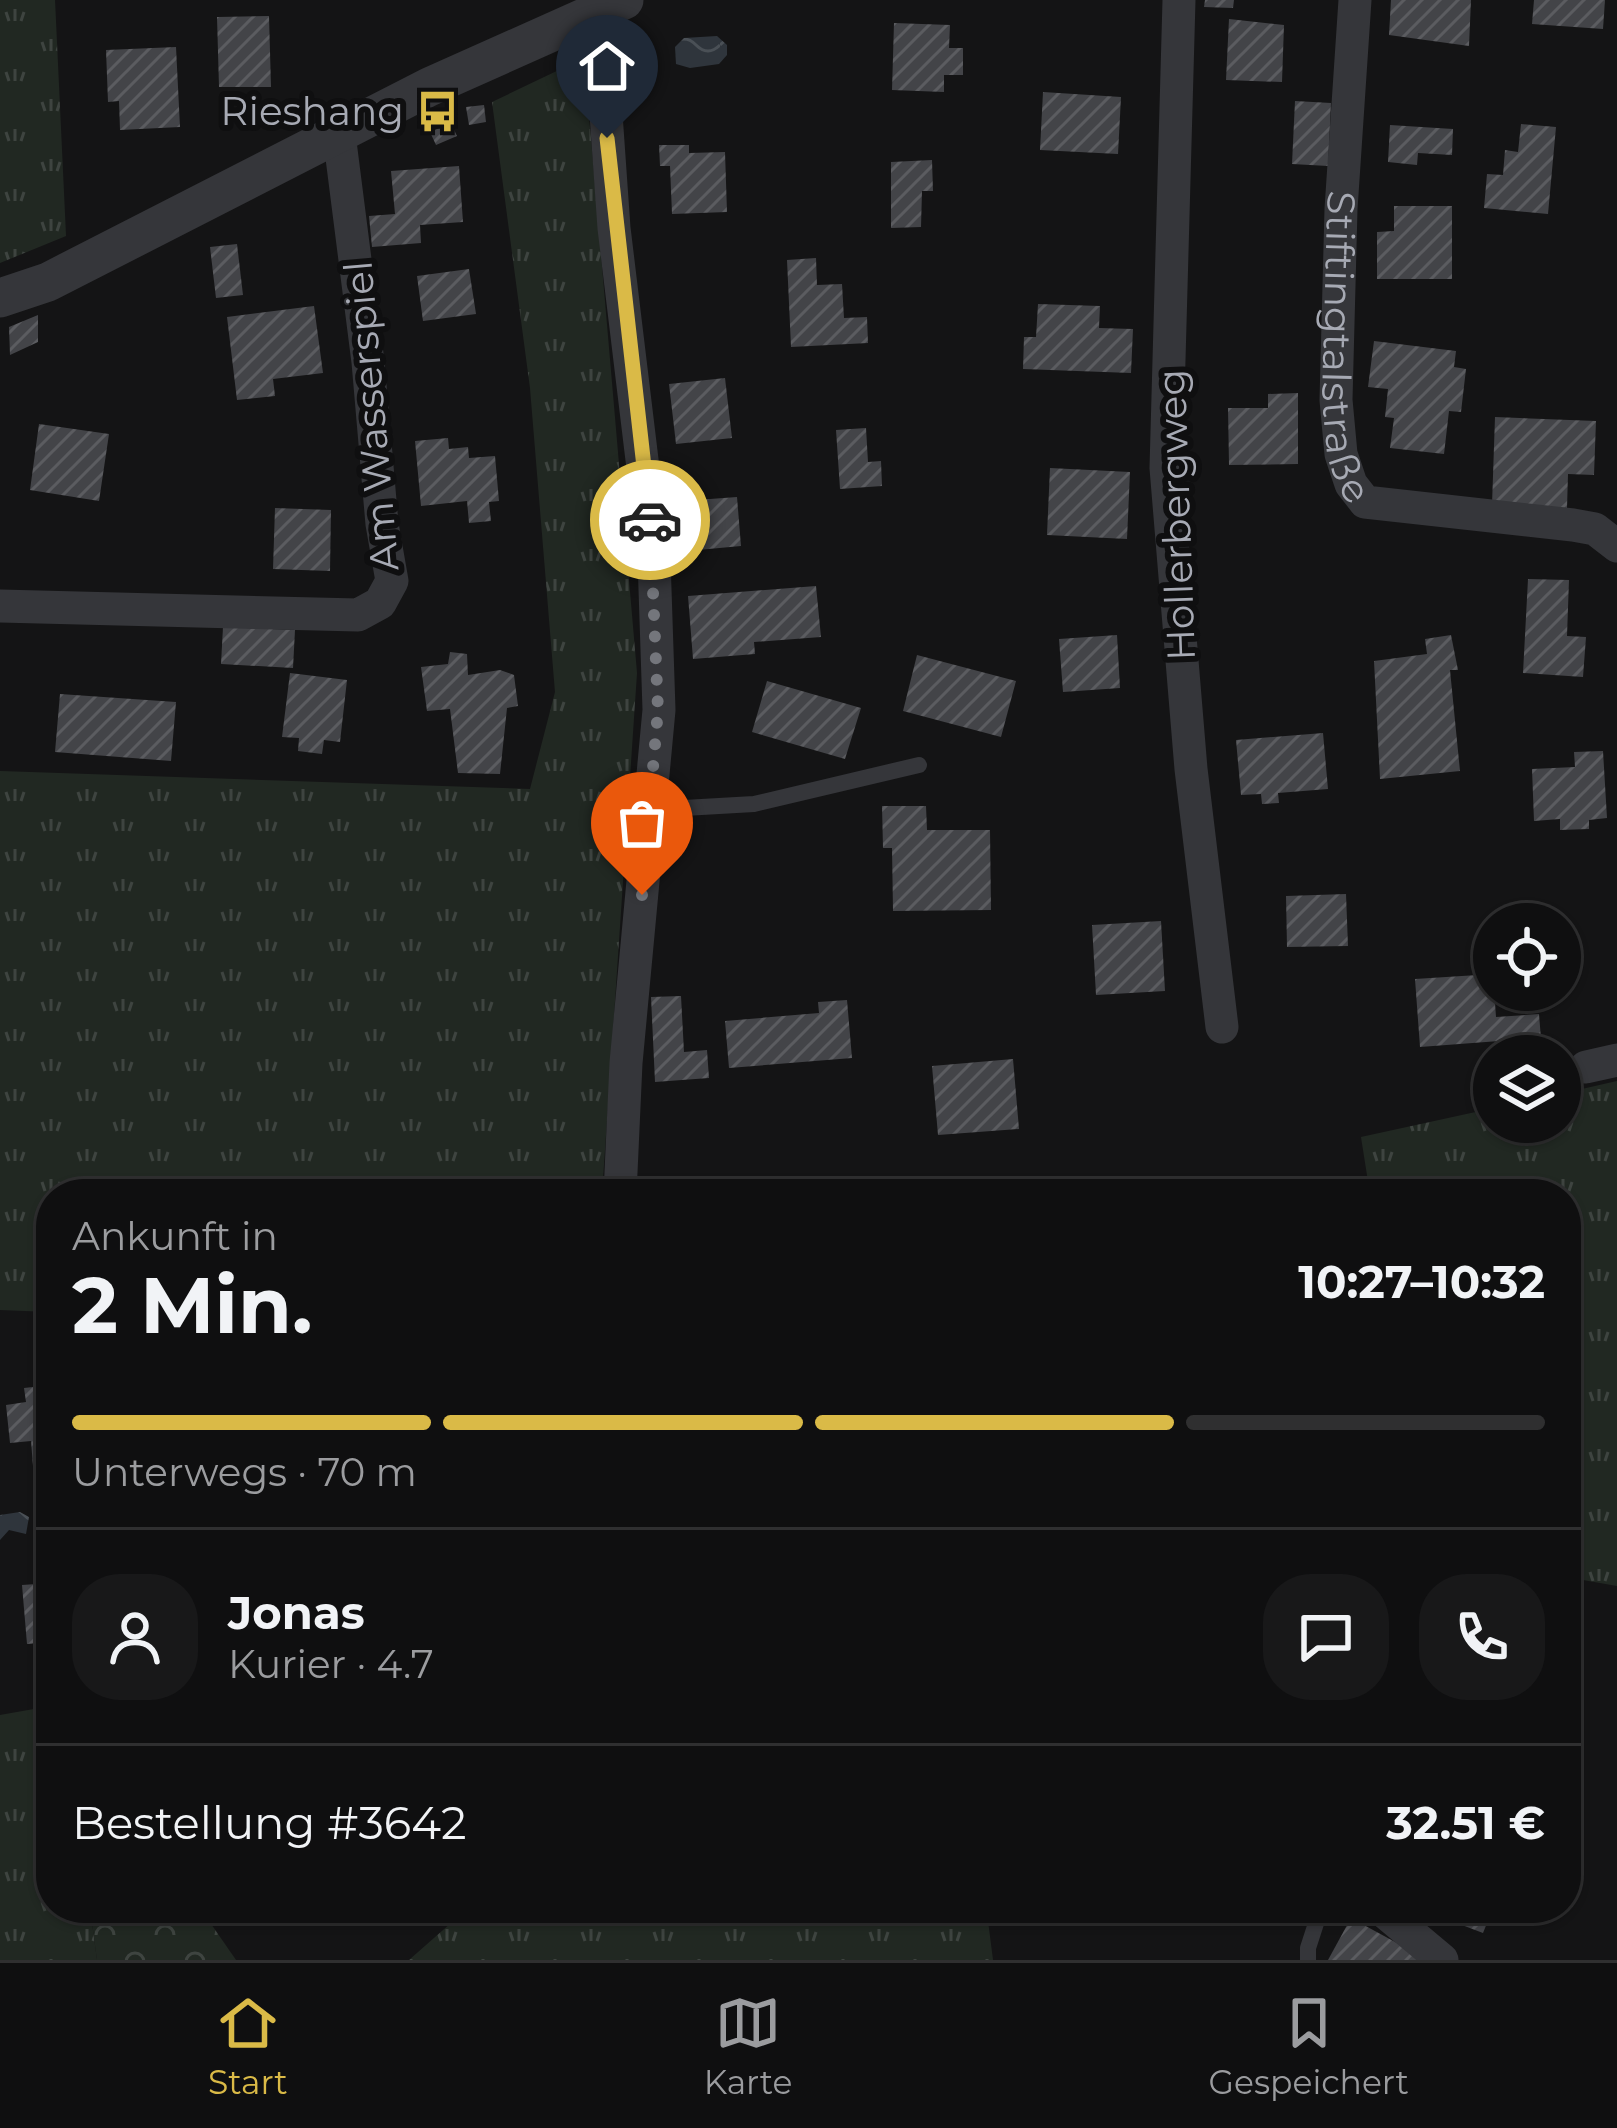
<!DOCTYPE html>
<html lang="de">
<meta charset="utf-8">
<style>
:root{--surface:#0f0f10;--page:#181819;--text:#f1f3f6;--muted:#9b9c9f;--line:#2f2f30;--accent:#daba47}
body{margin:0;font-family:Montserrat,sans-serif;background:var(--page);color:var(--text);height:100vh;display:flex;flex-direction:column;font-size:45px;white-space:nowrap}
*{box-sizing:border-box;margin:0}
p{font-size:39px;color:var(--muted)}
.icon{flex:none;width:66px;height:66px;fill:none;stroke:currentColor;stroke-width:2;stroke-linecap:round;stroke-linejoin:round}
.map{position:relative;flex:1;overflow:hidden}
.sheet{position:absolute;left:36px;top:1179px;width:1545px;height:744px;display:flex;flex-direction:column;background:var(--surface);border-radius:48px;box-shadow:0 3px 9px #0004,0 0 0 3px var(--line)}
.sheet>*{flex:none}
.fabs{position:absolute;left:1473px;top:903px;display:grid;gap:24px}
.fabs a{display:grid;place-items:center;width:108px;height:108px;border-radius:50%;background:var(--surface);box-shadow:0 3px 9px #0004,0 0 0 3px var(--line);font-size:60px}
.pin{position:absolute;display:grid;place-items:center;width:102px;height:102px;color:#fff;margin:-123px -51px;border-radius:50% 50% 50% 0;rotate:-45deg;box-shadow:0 0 12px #0007}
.pin .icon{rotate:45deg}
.courier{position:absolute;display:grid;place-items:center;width:120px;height:120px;margin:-60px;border:9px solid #daba47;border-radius:50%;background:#fff;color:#222;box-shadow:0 3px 15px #0007}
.head em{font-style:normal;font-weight:700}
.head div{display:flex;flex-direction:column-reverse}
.head{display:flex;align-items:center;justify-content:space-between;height:204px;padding:0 36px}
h1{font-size:78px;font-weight:700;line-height:90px}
.bar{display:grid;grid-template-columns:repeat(4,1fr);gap:18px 12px;align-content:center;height:144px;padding:0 36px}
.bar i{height:15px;border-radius:9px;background:var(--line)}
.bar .current{background:var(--accent)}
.bar p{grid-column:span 4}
.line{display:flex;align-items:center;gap:30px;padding:0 36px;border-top:3px solid var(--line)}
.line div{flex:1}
.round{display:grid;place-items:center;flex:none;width:126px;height:126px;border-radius:48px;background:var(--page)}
.tabs{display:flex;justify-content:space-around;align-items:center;height:168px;border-top:3px solid var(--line);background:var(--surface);font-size:33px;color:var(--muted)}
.tabs a{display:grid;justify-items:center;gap:6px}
.tabs .current{color:var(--accent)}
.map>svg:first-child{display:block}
.grass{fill:url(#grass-tufts)}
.forest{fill:url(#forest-crowns)}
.water{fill:url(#water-waves)}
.building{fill:url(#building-hatch)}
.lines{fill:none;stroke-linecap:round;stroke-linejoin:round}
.service{stroke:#35363a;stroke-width:16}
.minor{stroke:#35363a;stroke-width:33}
.tertiary{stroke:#35363a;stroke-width:39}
.done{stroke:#74767c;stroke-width:12;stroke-dasharray:0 21.6}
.route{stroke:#daba47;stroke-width:15}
.labels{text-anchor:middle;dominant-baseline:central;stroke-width:12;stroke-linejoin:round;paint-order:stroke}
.poi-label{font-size:39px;fill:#a7aab4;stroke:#0f0f10;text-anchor:end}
.street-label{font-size:39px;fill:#a7aab4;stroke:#0f0f10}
</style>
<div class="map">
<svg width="1617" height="1960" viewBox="0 0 1617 1960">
<defs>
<pattern id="grass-tufts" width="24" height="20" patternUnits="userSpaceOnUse" patternTransform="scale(3)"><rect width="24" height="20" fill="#212822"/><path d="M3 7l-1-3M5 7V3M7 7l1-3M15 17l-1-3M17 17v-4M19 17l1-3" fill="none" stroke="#3e4440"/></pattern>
<pattern id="forest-crowns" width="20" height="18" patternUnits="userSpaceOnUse" patternTransform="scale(3)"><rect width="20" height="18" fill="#212822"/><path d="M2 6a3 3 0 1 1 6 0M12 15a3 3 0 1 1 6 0" fill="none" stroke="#3e4440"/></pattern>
<pattern id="water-waves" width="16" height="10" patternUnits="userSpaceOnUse" patternTransform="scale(3)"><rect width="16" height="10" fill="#2f353c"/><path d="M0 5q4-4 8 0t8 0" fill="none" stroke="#4a5056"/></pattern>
<pattern id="building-hatch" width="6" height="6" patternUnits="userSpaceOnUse" patternTransform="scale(3)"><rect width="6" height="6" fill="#434448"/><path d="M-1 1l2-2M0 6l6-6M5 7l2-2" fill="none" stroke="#5b5c60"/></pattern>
</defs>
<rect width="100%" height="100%" fill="#141415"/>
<g class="grass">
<polygon points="0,0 55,0 66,236 0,263"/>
<polygon points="584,58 637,673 602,1194 51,1194 51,1312 0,1310 0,771 530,789 555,692 530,388 492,102"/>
<polygon points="1617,1081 1617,1586 1566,1577 1566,1194 1370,1194 1361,1137 1494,1108 1494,1122 1560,1122 1560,1094"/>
<polygon points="51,1706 51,1908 90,1908 97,1960 0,1960 0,1715"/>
<polygon points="454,1908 1111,1908 988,1921 993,1960 409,1960 451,1923"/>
</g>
<polygon class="forest" points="90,1908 200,1908 236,1960 97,1960"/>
<g class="water">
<polygon points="717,36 727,45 727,55 719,64 690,68 676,64 675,47 684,38"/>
<polygon points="20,1512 29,1517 26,1534 9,1530 0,1540 0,1515"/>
</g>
<g class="building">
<polygon points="1205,0 1234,0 1233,8 1204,7"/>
<polygon points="1391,0 1471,0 1469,46 1389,35"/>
<polygon points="1534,0 1605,0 1603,29 1532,24"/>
<polygon points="269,16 271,87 219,87 217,17"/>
<polygon points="1229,19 1284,25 1282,82 1226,80"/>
<polygon points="894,23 950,25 949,48 963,48 963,75 944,75 944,92 892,90"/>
<polygon points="176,47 180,127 120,130 119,101 108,102 106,50"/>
<polygon points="1043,92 1121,97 1118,154 1040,150"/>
<polygon points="1295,101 1331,103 1328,166 1292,164"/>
<polygon points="484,105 486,122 469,125 466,107"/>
<polygon points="451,123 457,136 436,145 430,132"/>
<polygon points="1521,124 1556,127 1548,214 1484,208 1487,174 1503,175 1505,150 1518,152"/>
<polygon points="1390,125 1453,129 1452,155 1418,153 1417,165 1388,162"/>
<polygon points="659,145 689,145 689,153 725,152 727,212 672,214 670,166 660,166"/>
<polygon points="932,160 933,191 922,191 921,227 891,228 891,162"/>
<polygon points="459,166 463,222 420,225 421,243 372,247 369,216 395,214 391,171"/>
<polygon points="1394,206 1452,206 1452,279 1377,279 1377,232 1394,231"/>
<polygon points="237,244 243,295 216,298 210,247"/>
<polygon points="816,258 817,285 842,284 844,318 867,317 868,343 791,347 787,260"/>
<polygon points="469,269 476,314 423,321 417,276"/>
<polygon points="1038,304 1100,306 1099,328 1133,329 1131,373 1023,369 1024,337 1036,337"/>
<polygon points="314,306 323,373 273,379 275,396 237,400 227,317"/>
<polygon points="38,315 38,342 10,355 9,327"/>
<polygon points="1374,341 1456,351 1454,367 1466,369 1461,412 1449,411 1444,454 1390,448 1394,418 1385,417 1388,389 1368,387"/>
<polygon points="725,378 732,438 676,444 669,384"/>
<polygon points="1298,393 1298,464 1229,465 1228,408 1268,408 1268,394"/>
<polygon points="1495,417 1596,421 1594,475 1568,474 1567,508 1492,505"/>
<polygon points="39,424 109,434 99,501 30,490"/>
<polygon points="866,428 868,462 881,461 882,486 840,489 836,430"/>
<polygon points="448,438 449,449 468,447 469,458 495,456 499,501 489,502 491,521 469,523 467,501 421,506 415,441"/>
<polygon points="1050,468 1130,472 1127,539 1047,535"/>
<polygon points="737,497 741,546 687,551 683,501"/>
<polygon points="275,508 331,510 330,571 273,569"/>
<polygon points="1528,579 1569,580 1567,636 1586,637 1583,677 1523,673"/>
<polygon points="816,586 821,637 754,642 755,654 693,659 688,596"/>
<polygon points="223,627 295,630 293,668 221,664"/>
<polygon points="1117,635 1120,688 1063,692 1059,639"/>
<polygon points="1451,635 1458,670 1450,670 1460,771 1380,779 1374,661 1427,654 1425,639"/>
<polygon points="450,652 467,654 468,675 500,670 514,675 518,706 507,708 500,774 458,773 450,709 427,711 421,667 448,664"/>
<polygon points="917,655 1016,681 1001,737 903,711"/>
<polygon points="290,673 347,680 340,742 324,740 322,754 298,751 299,738 282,737"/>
<polygon points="767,681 861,708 845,759 752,732"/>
<polygon points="60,694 176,702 171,761 55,752"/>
<polygon points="1323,733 1328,789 1278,793 1279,803 1262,804 1261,794 1241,795 1236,740"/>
<polygon points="1603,751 1607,818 1589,820 1589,829 1560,830 1560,819 1534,821 1532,769 1575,767 1574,752"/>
<polygon points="882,806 926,806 927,830 990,830 991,910 893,911 892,848 883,848"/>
<polygon points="1346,894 1348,946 1287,947 1286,896"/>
<polygon points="1161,921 1165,991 1096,995 1092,925"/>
<polygon points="1493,974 1496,1017 1539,1014 1542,1051 1500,1053 1499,1041 1420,1047 1415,979"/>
<polygon points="681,996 684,1052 707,1050 709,1078 655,1082 651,997"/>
<polygon points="847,1000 852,1058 729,1068 725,1021 819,1013 818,1002"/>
<polygon points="1013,1059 1019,1129 938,1135 932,1066"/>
<polygon points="51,1385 51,1464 33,1466 31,1441 10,1443 6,1405 26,1402 24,1388"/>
<polygon points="51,1583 51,1642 27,1644 22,1585"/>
<polygon points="1417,1908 1493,1908 1483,1933"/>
<polygon points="1351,1918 1408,1949 1422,1960 1328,1960"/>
</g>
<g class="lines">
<g class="service">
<polyline points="649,810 754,804 919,765"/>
<polyline points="1308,1960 1308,1948 1321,1908"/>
</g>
<g class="minor">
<polyline points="598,0 614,228 654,559 659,710 626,1063 620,1194"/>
<polyline points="1179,0 1166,468 1191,769 1222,1027"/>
<path id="s1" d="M 1355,0 L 1341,209 L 1336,400 L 1341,454 L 1351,484 L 1365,502 L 1573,525 L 1595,529 L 1617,546"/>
<polyline points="0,606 358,615 380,603 392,581 382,524 368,362 339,134"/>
<polyline points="1586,1067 1617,1060"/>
<polyline points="1380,1908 1442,1960"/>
</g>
<polyline class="tertiary" points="0,298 48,282 429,87 624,0"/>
</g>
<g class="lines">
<polyline class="done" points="642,895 658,710 650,520"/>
<polyline class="route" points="607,138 650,520"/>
</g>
<defs>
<symbol id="bus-bare" viewBox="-9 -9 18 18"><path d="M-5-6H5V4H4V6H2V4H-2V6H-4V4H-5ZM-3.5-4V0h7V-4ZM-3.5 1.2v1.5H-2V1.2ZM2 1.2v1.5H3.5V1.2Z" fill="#daba47" stroke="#0f0f10" stroke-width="2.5" paint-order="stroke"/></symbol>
</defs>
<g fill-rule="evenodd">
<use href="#bus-bare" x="408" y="82" width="59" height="59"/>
</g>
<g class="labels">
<g class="poi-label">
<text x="404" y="111">Rieshang</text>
</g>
<g class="street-label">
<text stroke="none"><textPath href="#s1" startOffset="348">Stiftingtalstraße</textPath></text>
<text transform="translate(371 416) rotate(-95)">Am Wasserspiel</text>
<text transform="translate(1176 515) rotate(-92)">Hollerbergweg</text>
</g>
</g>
</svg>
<div class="fabs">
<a><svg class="icon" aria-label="locate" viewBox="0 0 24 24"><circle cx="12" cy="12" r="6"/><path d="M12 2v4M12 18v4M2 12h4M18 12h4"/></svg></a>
<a><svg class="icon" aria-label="layers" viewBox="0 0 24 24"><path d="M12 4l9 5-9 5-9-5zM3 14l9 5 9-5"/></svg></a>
</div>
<div class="pin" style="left:642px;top:895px;background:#ea580c"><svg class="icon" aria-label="bag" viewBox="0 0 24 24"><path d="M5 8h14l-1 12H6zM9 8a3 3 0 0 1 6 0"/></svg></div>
<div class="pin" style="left:607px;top:138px;background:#1f2937"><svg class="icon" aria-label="home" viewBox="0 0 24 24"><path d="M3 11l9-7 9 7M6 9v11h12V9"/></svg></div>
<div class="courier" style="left:650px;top:520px"><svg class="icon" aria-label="car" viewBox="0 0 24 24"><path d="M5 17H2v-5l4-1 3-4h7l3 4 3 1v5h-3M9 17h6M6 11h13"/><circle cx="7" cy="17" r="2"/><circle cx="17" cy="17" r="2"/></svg></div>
<section class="sheet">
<div class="head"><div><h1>2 Min.</h1><p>Ankunft in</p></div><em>10:27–10:32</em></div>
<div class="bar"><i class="current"></i><i class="current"></i><i class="current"></i><i></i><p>Unterwegs · 70 m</p></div>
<div class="line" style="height:216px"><a class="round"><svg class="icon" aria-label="person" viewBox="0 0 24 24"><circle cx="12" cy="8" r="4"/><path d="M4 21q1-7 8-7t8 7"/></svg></a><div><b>Jonas</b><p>Kurier · 4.7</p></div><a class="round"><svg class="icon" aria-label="chat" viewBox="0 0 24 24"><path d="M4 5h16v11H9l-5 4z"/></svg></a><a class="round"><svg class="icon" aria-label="phone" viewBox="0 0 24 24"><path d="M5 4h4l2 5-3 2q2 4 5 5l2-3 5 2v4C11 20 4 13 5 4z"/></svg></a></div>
<div class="line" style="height:156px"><div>Bestellung #3642</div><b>32.51 €</b></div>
</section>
</div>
<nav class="tabs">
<a class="current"><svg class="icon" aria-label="home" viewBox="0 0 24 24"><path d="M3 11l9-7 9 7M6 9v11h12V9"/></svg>Start</a>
<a><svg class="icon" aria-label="map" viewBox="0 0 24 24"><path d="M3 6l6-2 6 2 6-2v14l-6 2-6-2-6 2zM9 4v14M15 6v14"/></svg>Karte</a>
<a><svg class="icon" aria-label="saved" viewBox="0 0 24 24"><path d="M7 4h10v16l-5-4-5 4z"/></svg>Gespeichert</a>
</nav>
